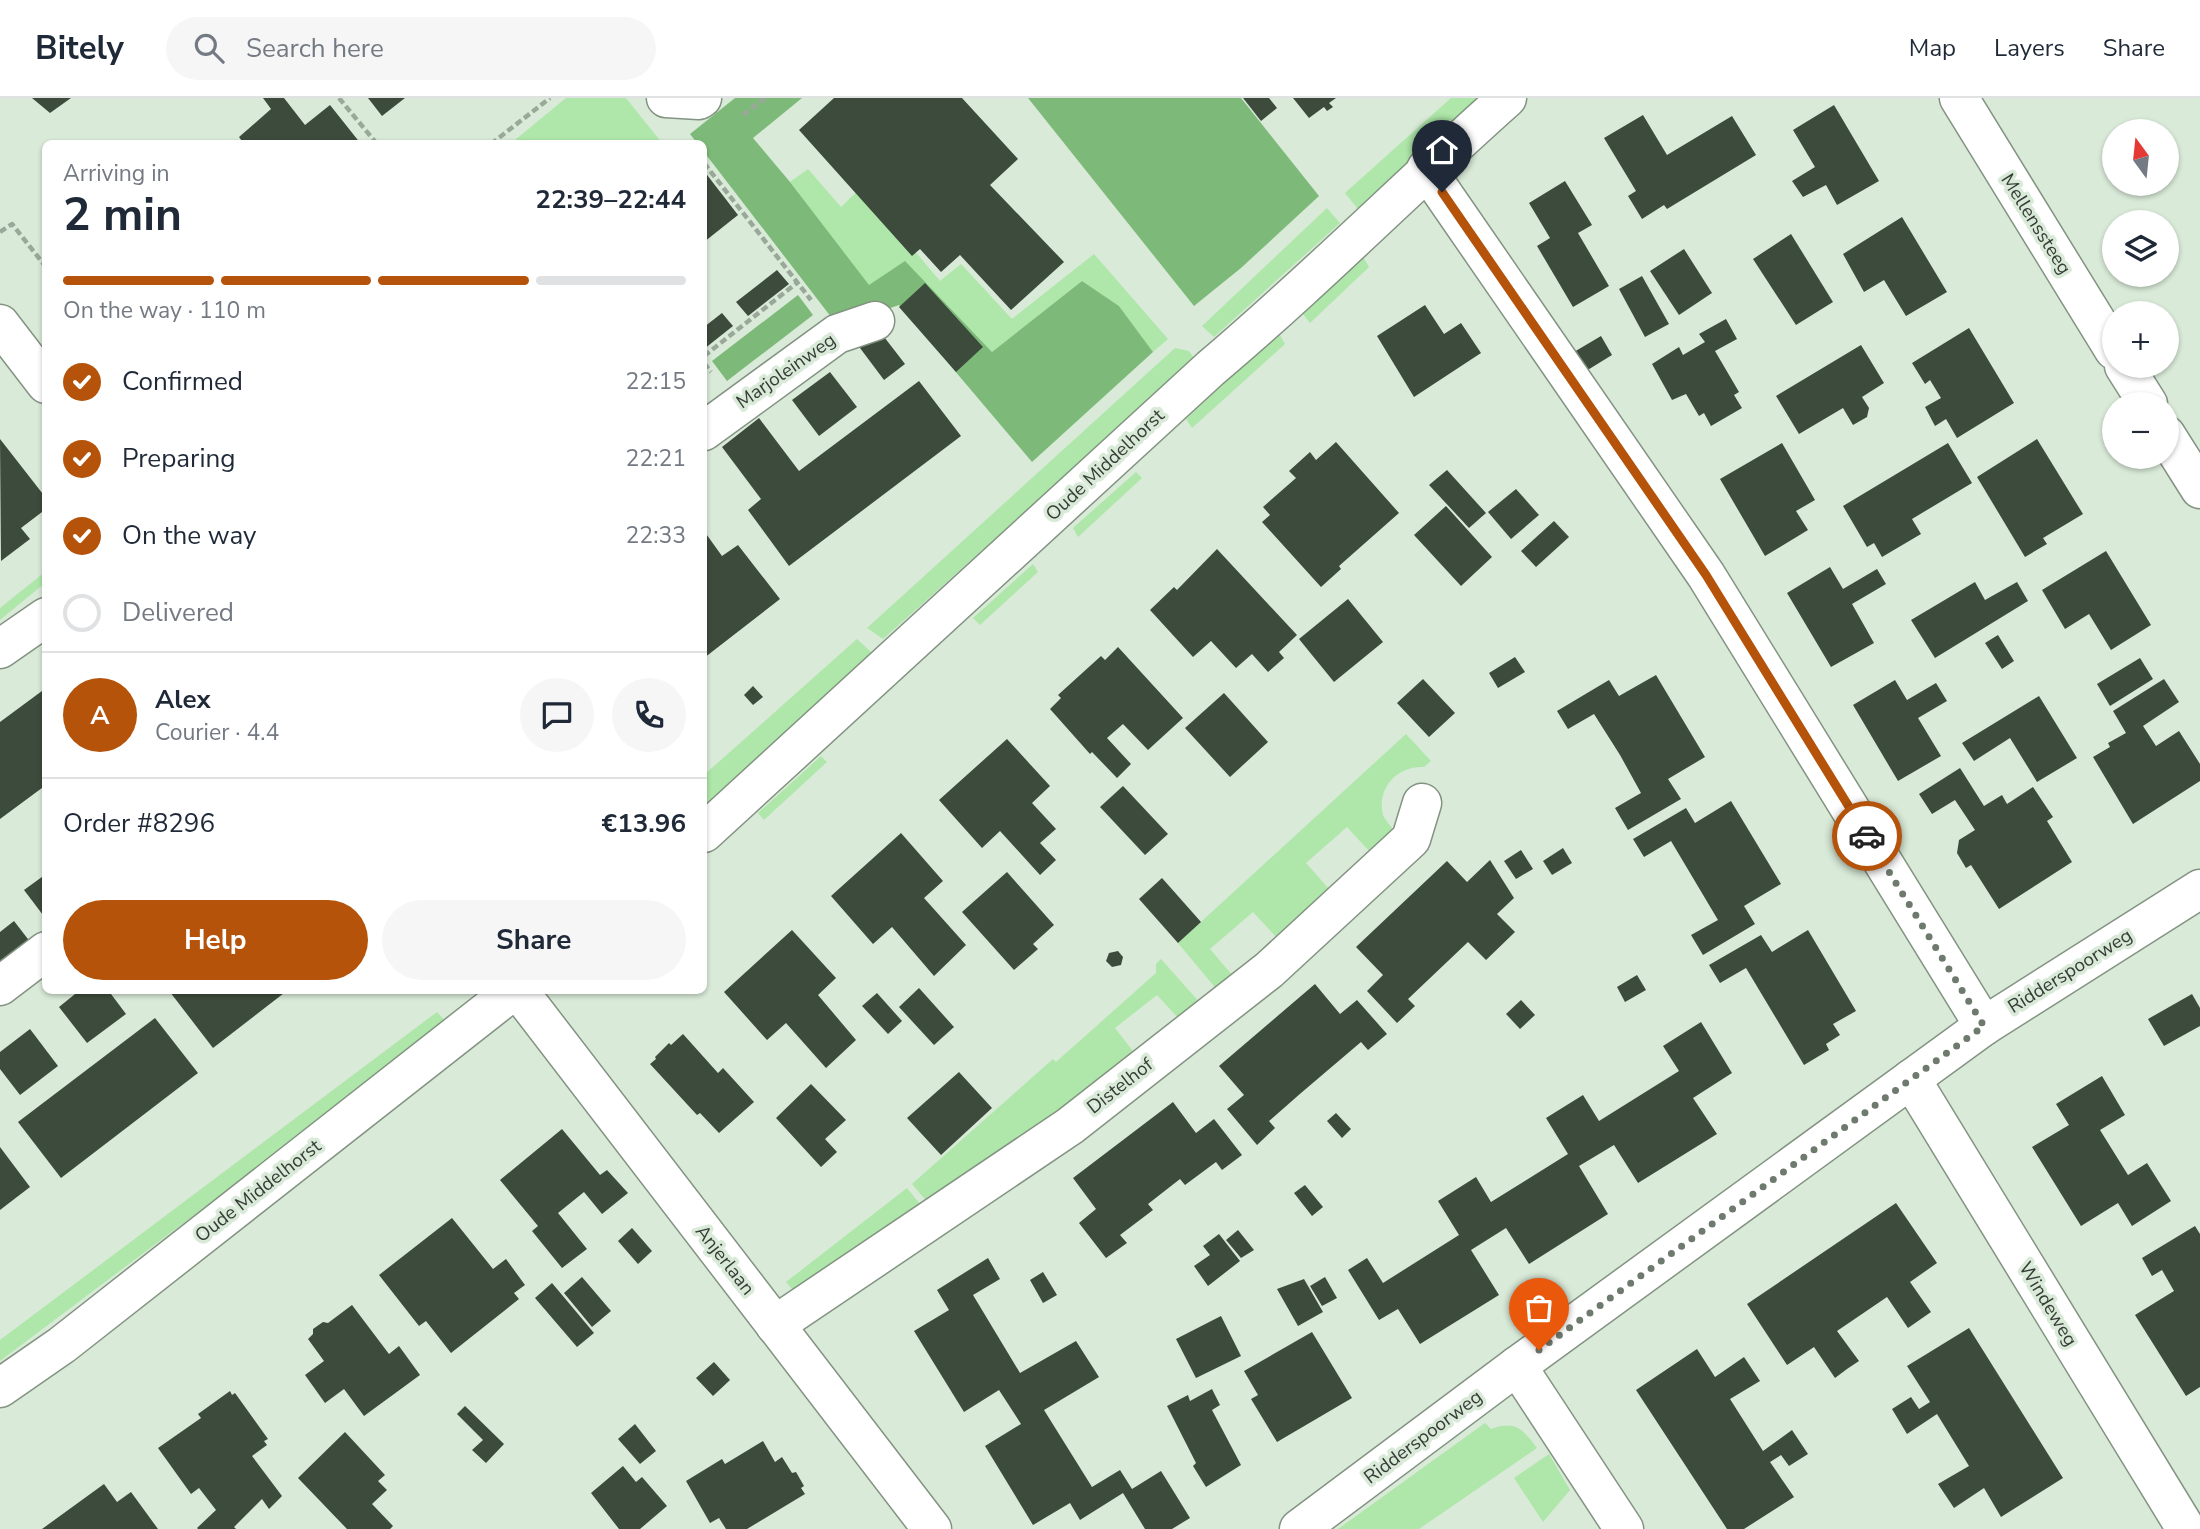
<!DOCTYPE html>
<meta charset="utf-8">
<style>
:root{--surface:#fff;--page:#f6f6f7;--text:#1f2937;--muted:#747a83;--line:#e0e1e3;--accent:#b45309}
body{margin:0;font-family:"Nunito Sans",sans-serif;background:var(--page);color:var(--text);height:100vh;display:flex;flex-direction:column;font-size:26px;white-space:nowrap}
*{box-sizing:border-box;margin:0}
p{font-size:23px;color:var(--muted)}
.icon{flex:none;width:38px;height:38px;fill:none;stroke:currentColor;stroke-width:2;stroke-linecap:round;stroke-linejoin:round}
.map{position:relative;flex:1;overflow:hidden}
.panel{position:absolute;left:42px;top:42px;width:665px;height:854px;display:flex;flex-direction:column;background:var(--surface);border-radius:10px;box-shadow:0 2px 5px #0004}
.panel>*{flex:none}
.needle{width:46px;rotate:345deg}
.tools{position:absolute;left:2102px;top:21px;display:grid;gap:14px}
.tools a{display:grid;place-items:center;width:77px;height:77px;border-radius:50%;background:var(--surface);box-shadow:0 2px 5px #0004;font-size:35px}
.pin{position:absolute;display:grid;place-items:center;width:60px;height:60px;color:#fff;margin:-72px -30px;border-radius:50% 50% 50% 0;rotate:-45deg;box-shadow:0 0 7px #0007}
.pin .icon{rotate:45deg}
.courier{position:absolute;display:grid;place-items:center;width:70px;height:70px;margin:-35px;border:5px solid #b45309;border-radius:50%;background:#fff;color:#222;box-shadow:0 2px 9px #0007}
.head em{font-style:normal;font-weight:700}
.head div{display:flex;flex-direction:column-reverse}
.head{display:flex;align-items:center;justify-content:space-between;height:119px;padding:0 21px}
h1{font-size:46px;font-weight:700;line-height:52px}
.bar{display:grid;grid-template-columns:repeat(4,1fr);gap:10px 7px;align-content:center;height:84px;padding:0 21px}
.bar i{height:9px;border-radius:5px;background:var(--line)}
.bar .active{background:var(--accent)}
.bar p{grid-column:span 4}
.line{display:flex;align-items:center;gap:18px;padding:0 21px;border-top:2px solid var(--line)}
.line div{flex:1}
.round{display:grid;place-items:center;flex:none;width:74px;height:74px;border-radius:37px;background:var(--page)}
ol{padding:0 21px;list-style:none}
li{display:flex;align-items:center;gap:21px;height:77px}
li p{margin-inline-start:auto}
li .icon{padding:7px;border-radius:50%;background:var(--accent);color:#fff;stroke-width:4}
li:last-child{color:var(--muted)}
li i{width:38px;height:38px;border:4px solid var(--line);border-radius:50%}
.cta{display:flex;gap:14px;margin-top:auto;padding:14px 21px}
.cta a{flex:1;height:80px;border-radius:42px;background:var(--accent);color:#fff;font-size:28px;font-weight:700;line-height:80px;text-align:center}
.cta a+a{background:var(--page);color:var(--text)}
header{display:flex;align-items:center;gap:42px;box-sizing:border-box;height:98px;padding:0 35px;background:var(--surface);border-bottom:2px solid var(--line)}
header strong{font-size:33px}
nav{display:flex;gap:38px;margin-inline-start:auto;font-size:24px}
.search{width:490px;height:63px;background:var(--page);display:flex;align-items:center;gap:18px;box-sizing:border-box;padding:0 24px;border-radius:38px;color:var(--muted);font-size:26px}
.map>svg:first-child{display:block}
.green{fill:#aee7a9}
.forest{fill:#7dba79}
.building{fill:#3d4b3c}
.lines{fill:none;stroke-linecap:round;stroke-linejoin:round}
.street-casing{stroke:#839382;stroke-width:41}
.secondary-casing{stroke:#839382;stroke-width:41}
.path{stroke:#9aa89a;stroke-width:4.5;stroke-dasharray:7 3.5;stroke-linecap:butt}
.street{stroke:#fff;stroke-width:38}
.secondary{stroke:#fff;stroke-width:38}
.done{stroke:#6f7a6f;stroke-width:7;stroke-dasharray:0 12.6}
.route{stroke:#b45309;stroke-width:9}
.labels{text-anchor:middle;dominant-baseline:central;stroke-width:7;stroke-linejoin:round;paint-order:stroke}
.street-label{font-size:19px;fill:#363d36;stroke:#d9ead8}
</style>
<header>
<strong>Bitely</strong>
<div class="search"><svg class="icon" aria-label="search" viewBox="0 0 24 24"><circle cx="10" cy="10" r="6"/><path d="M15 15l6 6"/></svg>Search here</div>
<nav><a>Map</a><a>Layers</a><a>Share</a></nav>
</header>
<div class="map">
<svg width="2200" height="1431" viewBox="0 0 2200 1431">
<rect width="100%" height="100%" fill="#d9ead8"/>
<g class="green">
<polygon points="566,0 626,0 662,45 517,45 515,42"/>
<polygon points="1451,0 1482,0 1358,111 1345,95"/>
<polygon points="808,71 841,109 869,82 913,151 940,183 961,166 1012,221 1094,156 1168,241 1153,254 1119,208 1082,183 992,254 905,164 869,188 790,84"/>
<polygon points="1327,110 1340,125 1214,239 1202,228"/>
<polygon points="1363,159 1369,169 1310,225 1303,216"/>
<polygon points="1278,234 1285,246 1192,330 1186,321"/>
<polygon points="1175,250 1189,253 1195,262 883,541 867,530"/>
<polygon points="1136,374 1142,380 1078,439 1073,430"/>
<polygon points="1033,466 1038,474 980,527 973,520"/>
<polygon points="45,474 45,485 0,522 0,510"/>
<polygon points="857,541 872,555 704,708 704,677"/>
<path d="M 1406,636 L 1431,663 L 1424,669 C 1398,667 1376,690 1383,717 C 1385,722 1390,727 1393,731 L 1371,755 L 1347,729 L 1306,765 L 1329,791 L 1277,840 L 1253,814 L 1210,851 L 1233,878 L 1218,893 L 1178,845 Z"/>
<polygon points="821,658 827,664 764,722 758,715"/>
<polygon points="1161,861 1201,906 1180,922 1157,897 1115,930 1136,957 929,1106 912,1086 1053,961 1056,964 1156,875 1156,866"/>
<polygon points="437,914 448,926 0,1263 0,1242"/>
<polygon points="907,1090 923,1110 793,1192 786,1184"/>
<path d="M 1485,1325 L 1491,1331 C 1515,1322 1523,1331 1537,1350 L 1419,1431 L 1338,1431 Z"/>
<polygon points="1549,1356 1570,1392 1543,1424 1514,1380"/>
</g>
<g class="forest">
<polygon points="735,0 802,0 753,40 790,84 869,187 905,163 992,254 1082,183 1119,208 1153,254 1032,364 899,207 838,228 704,54 704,46 697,45 690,36"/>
<polygon points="1028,0 1241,0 1319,98 1241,170 1194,208"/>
<polygon points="798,197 813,217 727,283 712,263"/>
</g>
<g class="building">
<polygon points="32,0 71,0 50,15"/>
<polygon points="263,0 284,0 305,27 330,7 361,46 244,46 239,39 271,11"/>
<polygon points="368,0 405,0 382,18"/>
<polygon points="834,0 962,0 1018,61 990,87 1064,164 1011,212 960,157 941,174 920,151 912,158 799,32"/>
<polygon points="1243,0 1269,0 1277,10 1261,23"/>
<polygon points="1293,0 1336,0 1329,5 1333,9 1327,13 1324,9 1309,20"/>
<polygon points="1834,7 1879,83 1837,107 1826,87 1803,99 1792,83 1815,69 1793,32"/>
<polygon points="1643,17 1667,57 1732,18 1756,57 1667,111 1664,107 1642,121 1628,98 1636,93 1604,40"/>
<polygon points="704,73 738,117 704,144"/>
<polygon points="1565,83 1592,127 1578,135 1609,188 1573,209 1537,148 1550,140 1529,105"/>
<polygon points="1902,119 1947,194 1906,218 1884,182 1864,194 1843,156"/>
<polygon points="1791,136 1833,204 1796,227 1753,161"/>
<polygon points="1684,151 1712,195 1679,217 1650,173"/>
<polygon points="777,172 789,186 748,218 736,204"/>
<polygon points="1642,178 1669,226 1645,239 1619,191"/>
<polygon points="925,185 983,249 956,274 899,209"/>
<polygon points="1425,207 1444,236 1461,225 1481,255 1414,299 1377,238"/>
<polygon points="722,215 733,228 704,251 704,229"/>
<polygon points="1726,221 1737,241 1715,253 1739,294 1734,297 1742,310 1711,328 1704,315 1699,318 1686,296 1672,302 1652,266 1679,249 1683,257 1705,244 1699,236"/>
<polygon points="1969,230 2014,305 1957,340 1946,321 1935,328 1925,309 1941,300 1930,282 1925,286 1912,265"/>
<polygon points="878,231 905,266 884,282 857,246"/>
<polygon points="1601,238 1612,257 1586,273 1574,254"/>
<polygon points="1861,247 1884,285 1862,299 1869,310 1867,319 1853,327 1843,310 1799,336 1776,298"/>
<polygon points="830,274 857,309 819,338 792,302"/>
<polygon points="919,283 961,338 789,468 748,412 761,401 722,349 759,320 799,373"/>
<polygon points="0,341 46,400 46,411 21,430 30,441 1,463"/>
<polygon points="2037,341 2083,416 2043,440 2047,446 2025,459 1977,379"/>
<polygon points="1336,344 1399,415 1339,468 1341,471 1321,489 1262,424 1270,417 1263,409 1296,380 1289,373 1310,354 1316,362"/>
<polygon points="1782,345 1815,402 1796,413 1808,432 1765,458 1720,381"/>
<polygon points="1948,345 1972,385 1912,421 1921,436 1882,459 1874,445 1867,449 1843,408"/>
<polygon points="1447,372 1486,415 1469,430 1429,387"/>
<polygon points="1516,391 1539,417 1511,441 1488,414"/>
<polygon points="1446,408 1492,459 1461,488 1414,437"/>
<polygon points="1554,423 1569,439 1536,469 1521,453"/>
<polygon points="704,433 722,458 738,447 780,501 704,560"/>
<polygon points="1217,451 1297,537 1279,554 1284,560 1268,574 1252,556 1236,570 1211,543 1193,559 1150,512 1174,489 1177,492"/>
<polygon points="2106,453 2151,527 2111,552 2089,516 2065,531 2042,492"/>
<polygon points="1830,469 1843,491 1877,471 1886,486 1852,506 1874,545 1831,569 1787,495"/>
<polygon points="1975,484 1985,502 2017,484 2028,503 1935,560 1911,522"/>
<polygon points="1348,501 1383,544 1334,584 1299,541"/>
<polygon points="1998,537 2014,563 2002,571 1985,545"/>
<polygon points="1118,549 1183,620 1148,652 1123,626 1107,640 1131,666 1117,680 1092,654 1090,656 1050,611 1061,600 1058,597 1101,558 1105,562"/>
<polygon points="1515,559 1525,574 1498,590 1489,575"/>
<polygon points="2140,560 2153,581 2110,608 2097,586"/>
<polygon points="1656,577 1705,659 1668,681 1681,701 1628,732 1615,710 1641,695 1620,657 1594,616 1568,631 1557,613 1609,582 1619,598"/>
<polygon points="1423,581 1455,615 1429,639 1397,605"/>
<polygon points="2164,581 2179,604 2143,628 2156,648 2179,633 2200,666 2200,683 2133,726 2093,659 2110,649 2108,645 2126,635 2113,613"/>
<polygon points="1895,582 1907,602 1936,585 1947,603 1918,620 1941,658 1898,683 1853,607"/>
<polygon points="753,588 763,599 753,607 744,597"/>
<polygon points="46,590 46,687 0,721 0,624"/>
<polygon points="1224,595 1268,644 1230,679 1185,630"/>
<polygon points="2039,598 2077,660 2037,684 2010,640 1974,663 1962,645"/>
<polygon points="1007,641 1050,688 1032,705 1056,731 1040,745 1056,762 1040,777 1000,733 982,750 939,702"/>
<polygon points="1960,670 1984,708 2002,697 2007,706 2033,689 2053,719 2047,723 2072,764 1999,811 1971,767 1966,770 1957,755 1959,742 1975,732 1955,702 1932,716 1919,696"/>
<polygon points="1123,688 1168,736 1145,757 1100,709"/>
<polygon points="1731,703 1781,786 1744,808 1755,826 1703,857 1691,837 1718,822 1671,743 1644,759 1633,741 1686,710 1695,725"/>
<polygon points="901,735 943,783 924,800 966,847 934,878 892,829 873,846 831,798"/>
<polygon points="1563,750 1572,765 1552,777 1543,763"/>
<polygon points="1521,752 1533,771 1516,781 1504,763"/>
<polygon points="1490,762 1514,800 1497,816 1515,834 1486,862 1468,844 1408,901 1415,908 1397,925 1367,893 1383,877 1356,849 1447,763 1467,784"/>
<polygon points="1007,774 1054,827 1033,846 1038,851 1014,872 962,814"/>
<polygon points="46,776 46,821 24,792"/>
<polygon points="1162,780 1201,824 1178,845 1139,801"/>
<polygon points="14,823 31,845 3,867 0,863 0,834"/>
<polygon points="792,832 836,880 818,897 856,942 826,970 786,925 767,942 724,894"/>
<polygon points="1808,832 1856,913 1833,926 1840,937 1826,946 1829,952 1804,967 1746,870 1720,885 1709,867 1761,837 1772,854"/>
<polygon points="1118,853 1123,859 1121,867 1112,869 1106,863 1109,855"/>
<polygon points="1637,877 1646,892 1625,904 1617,889"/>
<polygon points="1315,886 1340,916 1357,902 1387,936 1368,952 1361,944 1301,995 1269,1023 1275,1030 1257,1047 1227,1011 1244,997 1219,968"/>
<polygon points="919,890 954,929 934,947 899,909"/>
<polygon points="108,892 126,916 87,945 59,909 80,892"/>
<polygon points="173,892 288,892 213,950 170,894"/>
<polygon points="877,895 902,923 888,936 862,908"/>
<polygon points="2192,896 2200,910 2200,928 2164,948 2148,921"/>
<polygon points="1521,902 1535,917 1520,931 1506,916"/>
<polygon points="155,920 198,975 61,1080 18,1024"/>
<polygon points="1701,924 1732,975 1693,1000 1717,1036 1638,1085 1614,1047 1579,1068 1608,1116 1529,1166 1506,1130 1471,1152 1499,1197 1420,1246 1398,1211 1379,1222 1348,1172 1367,1160 1383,1185 1459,1137 1438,1103 1476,1079 1491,1104 1568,1056 1546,1020 1583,997 1599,1023 1679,973 1663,948"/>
<polygon points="30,931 58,968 20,997 0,971 0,954"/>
<polygon points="683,936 718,975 723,970 754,1004 719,1035 700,1015 697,1017 650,966 656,961 655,959 669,945 671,947"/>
<polygon points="959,974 992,1010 941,1057 907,1020"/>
<polygon points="2102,978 2125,1017 2100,1032 2128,1077 2147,1065 2171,1103 2132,1128 2118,1105 2081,1128 2032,1049 2069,1027 2056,1006"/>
<polygon points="811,986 846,1022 825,1041 837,1054 821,1069 776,1020"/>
<polygon points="1173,1004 1196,1035 1214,1021 1242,1057 1222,1072 1216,1064 1185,1087 1180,1081 1148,1106 1153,1112 1120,1137 1127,1145 1106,1160 1079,1125 1096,1111 1073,1080"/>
<polygon points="1336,1015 1351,1031 1342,1040 1327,1023"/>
<polygon points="562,1031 600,1077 607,1072 628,1095 602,1116 584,1094 558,1115 587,1151 562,1170 532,1133 538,1128 500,1082"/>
<polygon points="0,1049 30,1089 0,1112"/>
<polygon points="1305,1087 1323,1109 1312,1118 1294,1095"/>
<polygon points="1896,1105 1937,1165 1910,1184 1931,1214 1908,1230 1887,1199 1837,1233 1859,1263 1847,1271 1835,1280 1814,1249 1787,1267 1747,1206"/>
<polygon points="452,1120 493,1171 506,1161 525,1187 514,1195 519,1201 451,1255 426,1223 419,1228 379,1177"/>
<polygon points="2195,1128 2200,1136 2200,1289 2186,1298 2135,1217 2174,1193 2162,1172 2152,1178 2142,1160"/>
<polygon points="632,1130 652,1153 638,1166 618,1143"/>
<polygon points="1238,1132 1254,1152 1241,1160 1226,1142"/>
<polygon points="1219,1136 1240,1163 1208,1188 1194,1168 1210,1157 1203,1148"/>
<polygon points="988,1160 1000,1181 973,1197 1020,1275 1076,1243 1099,1279 1044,1312 1092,1389 1120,1372 1132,1391 1161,1373 1190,1420 1172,1431 1145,1431 1123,1395 1080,1422 1070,1405 1033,1427 985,1348 1021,1326 999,1292 964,1314 914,1233 949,1212 937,1192"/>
<polygon points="1043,1174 1057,1197 1043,1205 1030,1182"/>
<polygon points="582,1179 611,1213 592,1229 564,1195"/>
<polygon points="1325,1179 1337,1200 1322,1208 1310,1188"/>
<polygon points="1304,1181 1323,1214 1298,1228 1277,1191"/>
<polygon points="552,1185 594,1235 577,1249 535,1200"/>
<polygon points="352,1207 389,1256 399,1248 420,1277 364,1318 344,1291 325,1305 305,1277 324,1263 308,1241 313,1236 313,1231 323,1224 328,1225"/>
<polygon points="1221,1218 1241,1258 1196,1280 1176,1241"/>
<polygon points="1969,1230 2063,1380 2001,1419 1984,1390 1954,1410 1938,1386 1969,1368 1937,1316 1907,1336 1892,1311 1911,1299 1919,1311 1930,1304 1907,1268"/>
<polygon points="1312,1234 1352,1300 1277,1344 1251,1301 1258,1297 1244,1273"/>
<polygon points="1697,1251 1715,1279 1744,1259 1760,1283 1730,1301 1763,1353 1792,1332 1808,1356 1789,1368 1781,1357 1770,1364 1794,1399 1744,1431 1727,1431 1636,1292"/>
<polygon points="714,1264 730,1282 713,1298 696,1280"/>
<polygon points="1212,1291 1220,1307 1212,1312 1241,1367 1206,1389 1193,1368 1196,1365 1167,1308 1188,1297 1190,1303"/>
<polygon points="230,1293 232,1297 235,1295 268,1341 264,1343 267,1347 252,1358 282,1398 269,1411 262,1401 234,1429 236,1431 198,1431 197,1430 216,1412 199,1390 191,1396 158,1350 201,1320 198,1316"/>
<polygon points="465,1308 504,1346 486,1365 472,1352 483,1342 457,1316"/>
<polygon points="635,1326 656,1353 640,1366 618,1341"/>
<polygon points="345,1334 385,1377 378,1383 387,1392 372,1406 393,1428 390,1431 347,1431 298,1380"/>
<polygon points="763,1343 775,1364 782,1359 792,1375 796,1374 804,1388 801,1390 805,1396 747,1431 726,1431 719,1420 710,1425 686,1383 722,1361 725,1366"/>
<polygon points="623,1368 636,1384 642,1379 667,1408 640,1431 619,1431 591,1395"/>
<polygon points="104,1386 117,1404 131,1394 158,1431 42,1431"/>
</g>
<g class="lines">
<defs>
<g id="street">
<polyline points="666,0 699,2 702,0"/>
<polyline points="1959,0 2114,252"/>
<polyline points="1426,71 1706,477 1984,928"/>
<polyline points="0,226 46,286"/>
<polyline points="2124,268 2148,306"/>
<polyline points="704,333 837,236 875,223"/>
<polyline points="2166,337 2200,391"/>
<polyline points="0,551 46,519"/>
<polyline points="0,888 46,853"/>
<polyline points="518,892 932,1431"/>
<polyline points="1911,981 2186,1431"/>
<polyline points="775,1227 1070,1028 1269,872 1411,741 1422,705"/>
<polyline points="1517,1268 1624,1431"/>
<polyline points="1299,1431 1517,1268 1984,928 2200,791"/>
</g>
<g id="secondary">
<path d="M 704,735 L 1211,270 C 1313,184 1407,89 1507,0"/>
<polyline points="0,1290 62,1247 514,892"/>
</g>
</defs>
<use href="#street" class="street-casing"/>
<use href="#secondary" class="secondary-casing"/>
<g class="path">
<polyline points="339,0 377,46"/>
<polyline points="743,17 765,0"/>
<polyline points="491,46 550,0"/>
<polyline points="704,65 811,202"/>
<polyline points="0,134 12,126 46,169"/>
<polyline points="704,258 798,184"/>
<polyline points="704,265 711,274"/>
</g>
<use href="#street" class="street"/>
<use href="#secondary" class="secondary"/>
</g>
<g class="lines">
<polyline class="done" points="1539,1252 1984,928 1867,738"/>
<polyline class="route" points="1442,94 1706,477 1867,738"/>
</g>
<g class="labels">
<g class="street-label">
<text transform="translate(2036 126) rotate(58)">Mellenssteeg</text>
<text transform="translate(786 273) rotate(-35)">Marjoleinweg</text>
<text transform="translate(1105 367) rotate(-43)">Oude Middelhorst</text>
<text transform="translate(2070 873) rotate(-32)">Ridderspoorweg</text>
<text transform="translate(1120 988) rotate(-38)">Distelhof</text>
<text transform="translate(258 1093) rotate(-38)">Oude Middelhorst</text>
<text transform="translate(725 1162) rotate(52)">Anjerlaan</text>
<text transform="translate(2048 1206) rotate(59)">Windeweg</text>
<text transform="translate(1423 1339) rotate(-37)">Ridderspoorweg</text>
</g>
</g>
</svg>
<div class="tools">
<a><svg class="needle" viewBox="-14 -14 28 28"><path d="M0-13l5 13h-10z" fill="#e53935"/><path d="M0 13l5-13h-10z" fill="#747a83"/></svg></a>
<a><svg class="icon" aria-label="layers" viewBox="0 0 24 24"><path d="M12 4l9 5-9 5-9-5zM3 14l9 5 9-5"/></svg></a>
<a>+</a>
<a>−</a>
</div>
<div class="pin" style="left:1539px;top:1252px;background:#ea580c"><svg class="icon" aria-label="bag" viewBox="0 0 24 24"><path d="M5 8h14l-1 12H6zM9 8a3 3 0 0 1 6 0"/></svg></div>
<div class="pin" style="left:1442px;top:94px;background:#1f2937"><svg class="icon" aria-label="home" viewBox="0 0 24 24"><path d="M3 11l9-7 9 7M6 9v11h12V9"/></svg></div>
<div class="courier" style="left:1867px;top:738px"><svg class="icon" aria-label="car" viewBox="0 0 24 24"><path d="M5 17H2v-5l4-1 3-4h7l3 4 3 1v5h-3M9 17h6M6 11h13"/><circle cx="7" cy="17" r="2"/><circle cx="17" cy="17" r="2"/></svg></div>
<section class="panel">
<div class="head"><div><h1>2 min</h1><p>Arriving in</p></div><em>22:39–22:44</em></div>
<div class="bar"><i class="active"></i><i class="active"></i><i class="active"></i><i></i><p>On the way · 110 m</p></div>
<ol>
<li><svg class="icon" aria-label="check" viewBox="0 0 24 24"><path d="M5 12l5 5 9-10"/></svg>Confirmed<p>22:15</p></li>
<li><svg class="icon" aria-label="check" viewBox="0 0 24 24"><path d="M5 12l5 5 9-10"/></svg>Preparing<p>22:21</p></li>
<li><svg class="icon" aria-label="check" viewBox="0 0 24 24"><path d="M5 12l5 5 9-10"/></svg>On the way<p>22:33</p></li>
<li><i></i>Delivered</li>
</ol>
<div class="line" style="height:126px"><b class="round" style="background:var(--accent);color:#fff">A</b><div><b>Alex</b><p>Courier · 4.4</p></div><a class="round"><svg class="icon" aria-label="chat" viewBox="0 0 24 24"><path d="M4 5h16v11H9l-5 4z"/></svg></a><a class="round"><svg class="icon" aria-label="phone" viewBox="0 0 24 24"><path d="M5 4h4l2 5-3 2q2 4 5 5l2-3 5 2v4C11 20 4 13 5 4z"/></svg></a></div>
<div class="line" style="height:91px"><div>Order #8296</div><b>€13.96</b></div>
<div class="cta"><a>Help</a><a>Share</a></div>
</section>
</div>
